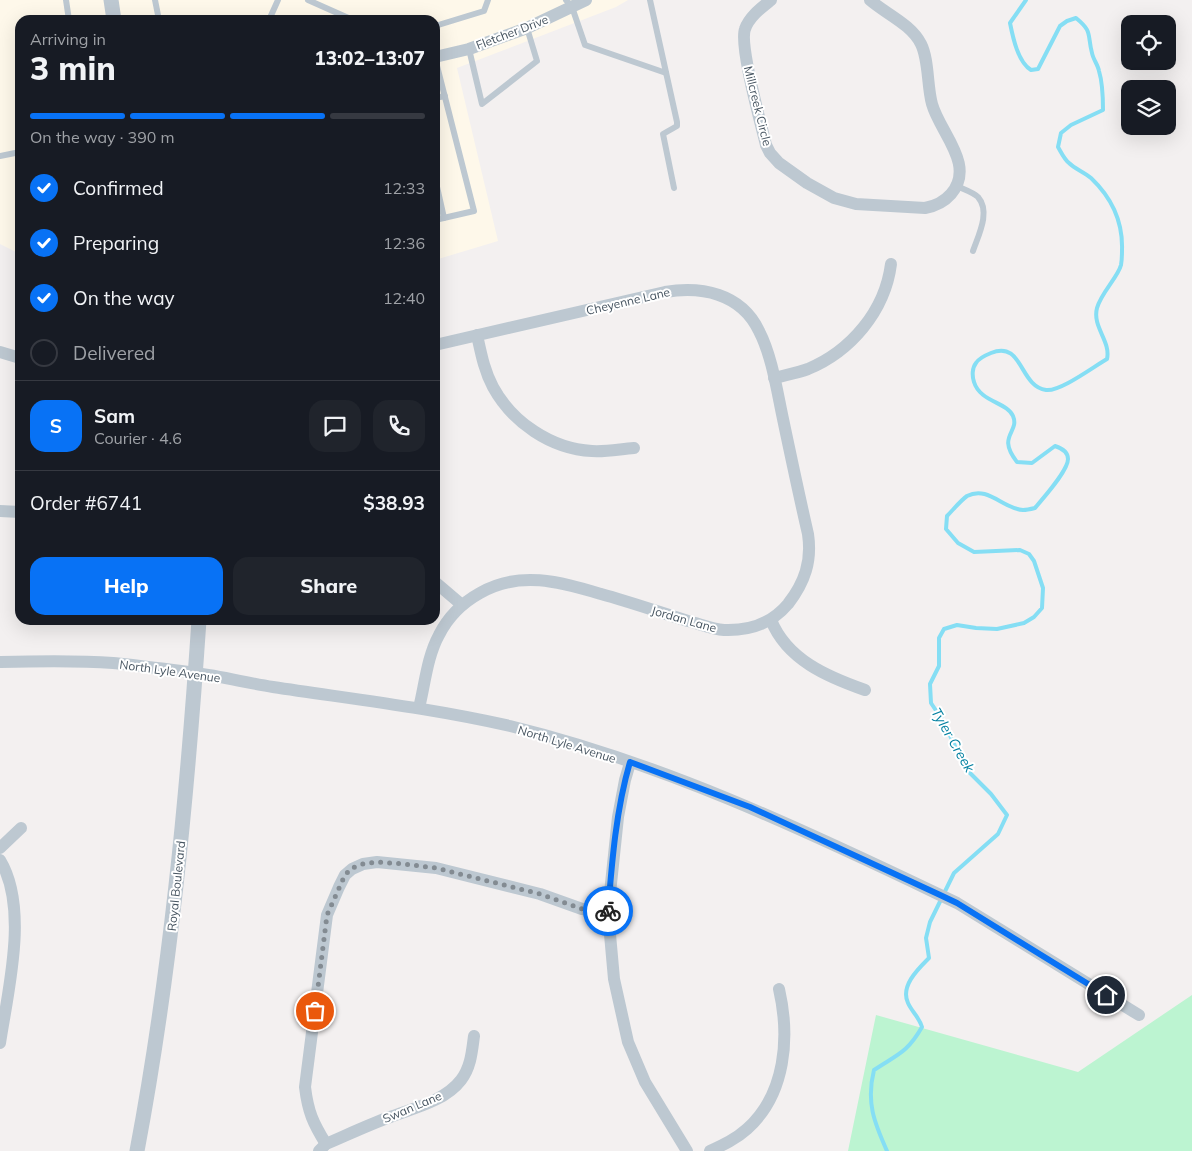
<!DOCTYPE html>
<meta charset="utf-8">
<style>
:root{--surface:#171b24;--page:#20242c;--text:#f1f3f6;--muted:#9ea1a6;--line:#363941;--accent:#0872f5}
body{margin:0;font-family:Mulish,sans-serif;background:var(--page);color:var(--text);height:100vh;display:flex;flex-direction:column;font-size:19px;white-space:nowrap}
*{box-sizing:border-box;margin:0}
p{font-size:16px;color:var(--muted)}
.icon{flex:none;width:28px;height:28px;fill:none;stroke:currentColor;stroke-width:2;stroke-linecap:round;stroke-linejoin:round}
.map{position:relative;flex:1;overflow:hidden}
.details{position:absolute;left:15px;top:15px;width:425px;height:610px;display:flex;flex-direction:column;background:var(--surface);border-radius:15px;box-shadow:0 5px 20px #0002}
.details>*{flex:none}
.buttons{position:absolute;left:1121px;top:15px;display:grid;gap:10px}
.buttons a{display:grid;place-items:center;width:55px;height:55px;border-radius:10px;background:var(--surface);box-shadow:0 5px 20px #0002;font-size:25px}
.pin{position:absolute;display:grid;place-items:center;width:42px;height:42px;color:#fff;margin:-21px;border:2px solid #fff;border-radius:50%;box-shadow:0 1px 5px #0007}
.courier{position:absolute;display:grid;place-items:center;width:50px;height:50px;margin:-25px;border:4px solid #0872f5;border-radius:50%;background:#fff;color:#222;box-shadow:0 1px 6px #0007}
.head em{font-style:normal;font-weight:800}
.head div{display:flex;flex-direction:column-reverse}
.head{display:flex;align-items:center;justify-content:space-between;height:85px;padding:0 15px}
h1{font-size:32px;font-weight:800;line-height:38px}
.bar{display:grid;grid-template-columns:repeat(4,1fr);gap:8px 5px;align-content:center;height:60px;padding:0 15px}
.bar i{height:6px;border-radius:4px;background:var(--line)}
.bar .selected{background:var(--accent)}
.bar p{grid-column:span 4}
.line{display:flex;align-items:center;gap:12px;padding:0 15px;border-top:1px solid var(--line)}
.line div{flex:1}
.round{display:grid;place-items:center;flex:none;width:52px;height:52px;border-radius:15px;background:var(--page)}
ol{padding:0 15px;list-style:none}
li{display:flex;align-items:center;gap:15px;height:55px}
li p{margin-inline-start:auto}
li .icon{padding:5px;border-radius:50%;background:var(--accent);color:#fff;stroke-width:4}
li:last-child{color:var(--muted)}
li i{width:28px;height:28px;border:2px solid var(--line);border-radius:50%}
.action{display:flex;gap:10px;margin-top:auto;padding:10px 15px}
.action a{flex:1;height:58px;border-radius:15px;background:var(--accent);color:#fff;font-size:20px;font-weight:800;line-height:58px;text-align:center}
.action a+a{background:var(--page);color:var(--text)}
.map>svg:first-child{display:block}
.commercial{fill:#fef8ea}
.green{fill:#bcf4d1}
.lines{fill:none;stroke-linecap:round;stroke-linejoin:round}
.stream{stroke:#85def4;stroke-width:4}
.service{stroke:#bdc8d1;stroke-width:6}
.minor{stroke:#bdc8d1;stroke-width:12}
.tertiary{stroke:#bdc8d1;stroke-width:15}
.done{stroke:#838b92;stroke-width:5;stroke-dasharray:0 9}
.route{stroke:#0872f5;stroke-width:6}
.labels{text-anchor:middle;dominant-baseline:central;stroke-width:4;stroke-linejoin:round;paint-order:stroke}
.street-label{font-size:12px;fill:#465460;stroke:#fff}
.water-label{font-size:14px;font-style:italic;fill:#0380a1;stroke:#fff}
</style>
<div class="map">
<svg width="1192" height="1151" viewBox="0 0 1192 1151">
<rect width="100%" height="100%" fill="#f3f0f0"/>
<polygon class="commercial" points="0,0 628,0 616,7 457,68 498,241 435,260 435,20 20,20 20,254 0,244"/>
<polygon class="green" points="1192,995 1192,1151 848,1151 876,1015 1078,1072"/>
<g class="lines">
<path class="stream" d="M 887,1151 C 874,1122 866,1102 874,1070 C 898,1054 907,1053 922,1027 C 919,1017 912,1012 908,1003 C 900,986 918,969 929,958 L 926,938 L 930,922 L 954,873 L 998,834 L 1007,815 L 991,794 L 966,769 L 943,721 L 931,703 L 930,684 L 939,666 L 939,638 L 944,629 L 957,625 L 976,628 L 997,629 L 1024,623 L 1034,617 L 1042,608 L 1043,588 L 1034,561 L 1029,554 L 1020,550 L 974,552 L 958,543 L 946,529 L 947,516 C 953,510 960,501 967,496 C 988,485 1003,509 1023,510 C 1027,510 1031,509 1035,508 C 1043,498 1068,471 1068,459 C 1068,451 1061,448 1055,446 L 1032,463 L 1017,462 C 996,435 1020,433 1013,416 C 1007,402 980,402 974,382 C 972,376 972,368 976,363 C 979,358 986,355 991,353 C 1023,340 1019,386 1046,390 C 1060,392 1093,367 1107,359 C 1111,341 1092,327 1097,308 C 1101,293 1118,277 1121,265 C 1122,260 1122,254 1122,250 C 1123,221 1112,198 1091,178 C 1084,172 1075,169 1069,163 C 1064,159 1061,152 1058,147 L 1061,133 L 1071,125 L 1103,110 C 1103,97 1103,84 1099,71 C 1098,65 1093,59 1092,53 C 1087,34 1093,32 1076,18 L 1067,21 L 1060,26 L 1038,69 L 1031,70 C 1018,62 1013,38 1010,23 L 1026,0"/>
<g class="service">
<polyline points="66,0 69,20"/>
<polyline points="155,0 159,20"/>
<polyline points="308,0 353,20"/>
<polyline points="566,0 572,7 585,45 666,73"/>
<polyline points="650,0 677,122 677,126 663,134 674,188"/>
<polyline points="269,20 278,0"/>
<polyline points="435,26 484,11 488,0"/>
<polyline points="469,49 482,104 537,61 527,28"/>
<polyline points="435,58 474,211 435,220"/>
<polyline points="435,98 445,96"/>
<polyline points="0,156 20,152"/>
<polyline points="435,178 444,218"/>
<path d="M 957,186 C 963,189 973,192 978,197 C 991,212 978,236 973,251"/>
</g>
<g class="minor">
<path d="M 771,0 C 761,8 749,17 745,29 C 739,45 761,124 766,145 L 770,153 L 779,163 L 807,183 L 834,198 L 856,204 L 925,208 C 936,206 944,202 951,194 C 976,165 940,133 932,104 C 927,86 929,60 921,44 C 911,24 886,14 870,0"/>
<polyline points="435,57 469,49 527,28 586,0"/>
<path d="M 477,335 C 481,353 484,370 493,387 C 512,422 551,449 592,451 C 606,452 620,449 634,448"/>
<polyline points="0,352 20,358"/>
<path d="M 774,378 C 785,375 797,373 808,369 C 851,351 885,311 891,264"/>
<polyline points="0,511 20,512"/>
<polyline points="435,582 462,605"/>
<path d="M 771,620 C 787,660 828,677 865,690"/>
<path d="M 0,662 C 38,661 75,660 113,663 C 140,666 168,669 195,673 C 221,676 247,683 273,687 C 352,699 431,708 510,726 C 659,762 800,828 938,894 L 957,903 L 1139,1015"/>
<path d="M 419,708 C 425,684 427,657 439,635 C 448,617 462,603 480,593 C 520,570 560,582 601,594 C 630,602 659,612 688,621 C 700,624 712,629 724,630 C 749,631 772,623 788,604 C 805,582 812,561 808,534 C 799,495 791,457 783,419 C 777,391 772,356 759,331 C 741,293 701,286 665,292 L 435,345"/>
<polyline points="630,763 625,780 618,817 608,912 614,979 628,1042 645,1082 687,1151"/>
<polyline points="0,848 21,828"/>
<path d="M 0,860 C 29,908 8,990 0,1043"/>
<path d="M 326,1144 C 313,1123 308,1112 305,1087 L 327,915 L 339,887 L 345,875 L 352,869 L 363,864 L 377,862 L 436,868 L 540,894 L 582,909 L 608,912"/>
<path d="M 319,1151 L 326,1144 C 347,1135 368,1125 390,1117 C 414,1108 445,1101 461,1080 C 471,1067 472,1051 474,1036"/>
<path d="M 710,1151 C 723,1145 736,1139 747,1129 C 786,1094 790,1037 779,989"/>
</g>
<g class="tertiary">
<polyline points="111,0 114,20"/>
<path d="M 137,1151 C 170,976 187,798 199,620"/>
</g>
</g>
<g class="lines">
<polyline class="done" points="315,1011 327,915 345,875 352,868 363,864 377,862 404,864 436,868 540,894 582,909 608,912 608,911"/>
<path class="route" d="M 608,911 C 612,861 616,810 630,762 L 750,807 L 938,894 L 957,903 L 1106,995"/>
</g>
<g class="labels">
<g class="street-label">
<text transform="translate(512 32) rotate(-21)">Fletcher Drive</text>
<text transform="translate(758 106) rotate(76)">Millcreek Circle</text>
<text transform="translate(628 301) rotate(-13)">Cheyenne Lane</text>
<text transform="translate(684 619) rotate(16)">Jordan Lane</text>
<text transform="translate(170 671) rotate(8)">North Lyle Avenue</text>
<text transform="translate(567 744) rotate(17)">North Lyle Avenue</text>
<text transform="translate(176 886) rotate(-84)">Royal Boulevard</text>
<text transform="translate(412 1107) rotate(-23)">Swan Lane</text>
</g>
<g class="water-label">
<text transform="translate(953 740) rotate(60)">Tyler Creek</text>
</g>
</g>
</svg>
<div class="buttons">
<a><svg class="icon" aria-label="locate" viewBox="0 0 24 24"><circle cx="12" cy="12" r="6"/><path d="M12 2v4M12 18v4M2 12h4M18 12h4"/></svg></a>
<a><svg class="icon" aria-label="layers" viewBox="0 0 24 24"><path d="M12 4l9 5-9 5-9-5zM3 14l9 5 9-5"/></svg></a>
</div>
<div class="pin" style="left:315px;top:1011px;background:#ea580c"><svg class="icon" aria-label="bag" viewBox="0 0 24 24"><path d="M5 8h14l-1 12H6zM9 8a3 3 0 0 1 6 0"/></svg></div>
<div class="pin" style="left:1106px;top:995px;background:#1f2937"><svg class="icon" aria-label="home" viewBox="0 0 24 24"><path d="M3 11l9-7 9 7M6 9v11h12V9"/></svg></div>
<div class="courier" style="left:608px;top:911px"><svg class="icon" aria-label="bike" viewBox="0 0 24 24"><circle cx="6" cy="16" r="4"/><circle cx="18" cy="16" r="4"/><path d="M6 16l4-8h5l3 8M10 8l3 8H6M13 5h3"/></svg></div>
<section class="details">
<div class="head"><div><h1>3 min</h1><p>Arriving in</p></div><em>13:02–13:07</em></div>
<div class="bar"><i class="selected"></i><i class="selected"></i><i class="selected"></i><i></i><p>On the way · 390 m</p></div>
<ol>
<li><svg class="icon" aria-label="check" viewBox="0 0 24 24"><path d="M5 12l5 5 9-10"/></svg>Confirmed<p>12:33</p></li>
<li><svg class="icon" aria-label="check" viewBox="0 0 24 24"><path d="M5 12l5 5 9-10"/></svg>Preparing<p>12:36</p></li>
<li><svg class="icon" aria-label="check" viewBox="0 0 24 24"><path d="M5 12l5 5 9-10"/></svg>On the way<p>12:40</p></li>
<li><i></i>Delivered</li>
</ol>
<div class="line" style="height:90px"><b class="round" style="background:var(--accent);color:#fff">S</b><div><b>Sam</b><p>Courier · 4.6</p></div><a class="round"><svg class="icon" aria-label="chat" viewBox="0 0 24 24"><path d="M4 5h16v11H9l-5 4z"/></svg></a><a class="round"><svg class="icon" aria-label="phone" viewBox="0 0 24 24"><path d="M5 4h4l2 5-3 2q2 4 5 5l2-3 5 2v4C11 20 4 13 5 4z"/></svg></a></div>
<div class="line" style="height:65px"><div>Order #6741</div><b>$38.93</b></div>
<div class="action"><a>Help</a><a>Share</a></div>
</section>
</div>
